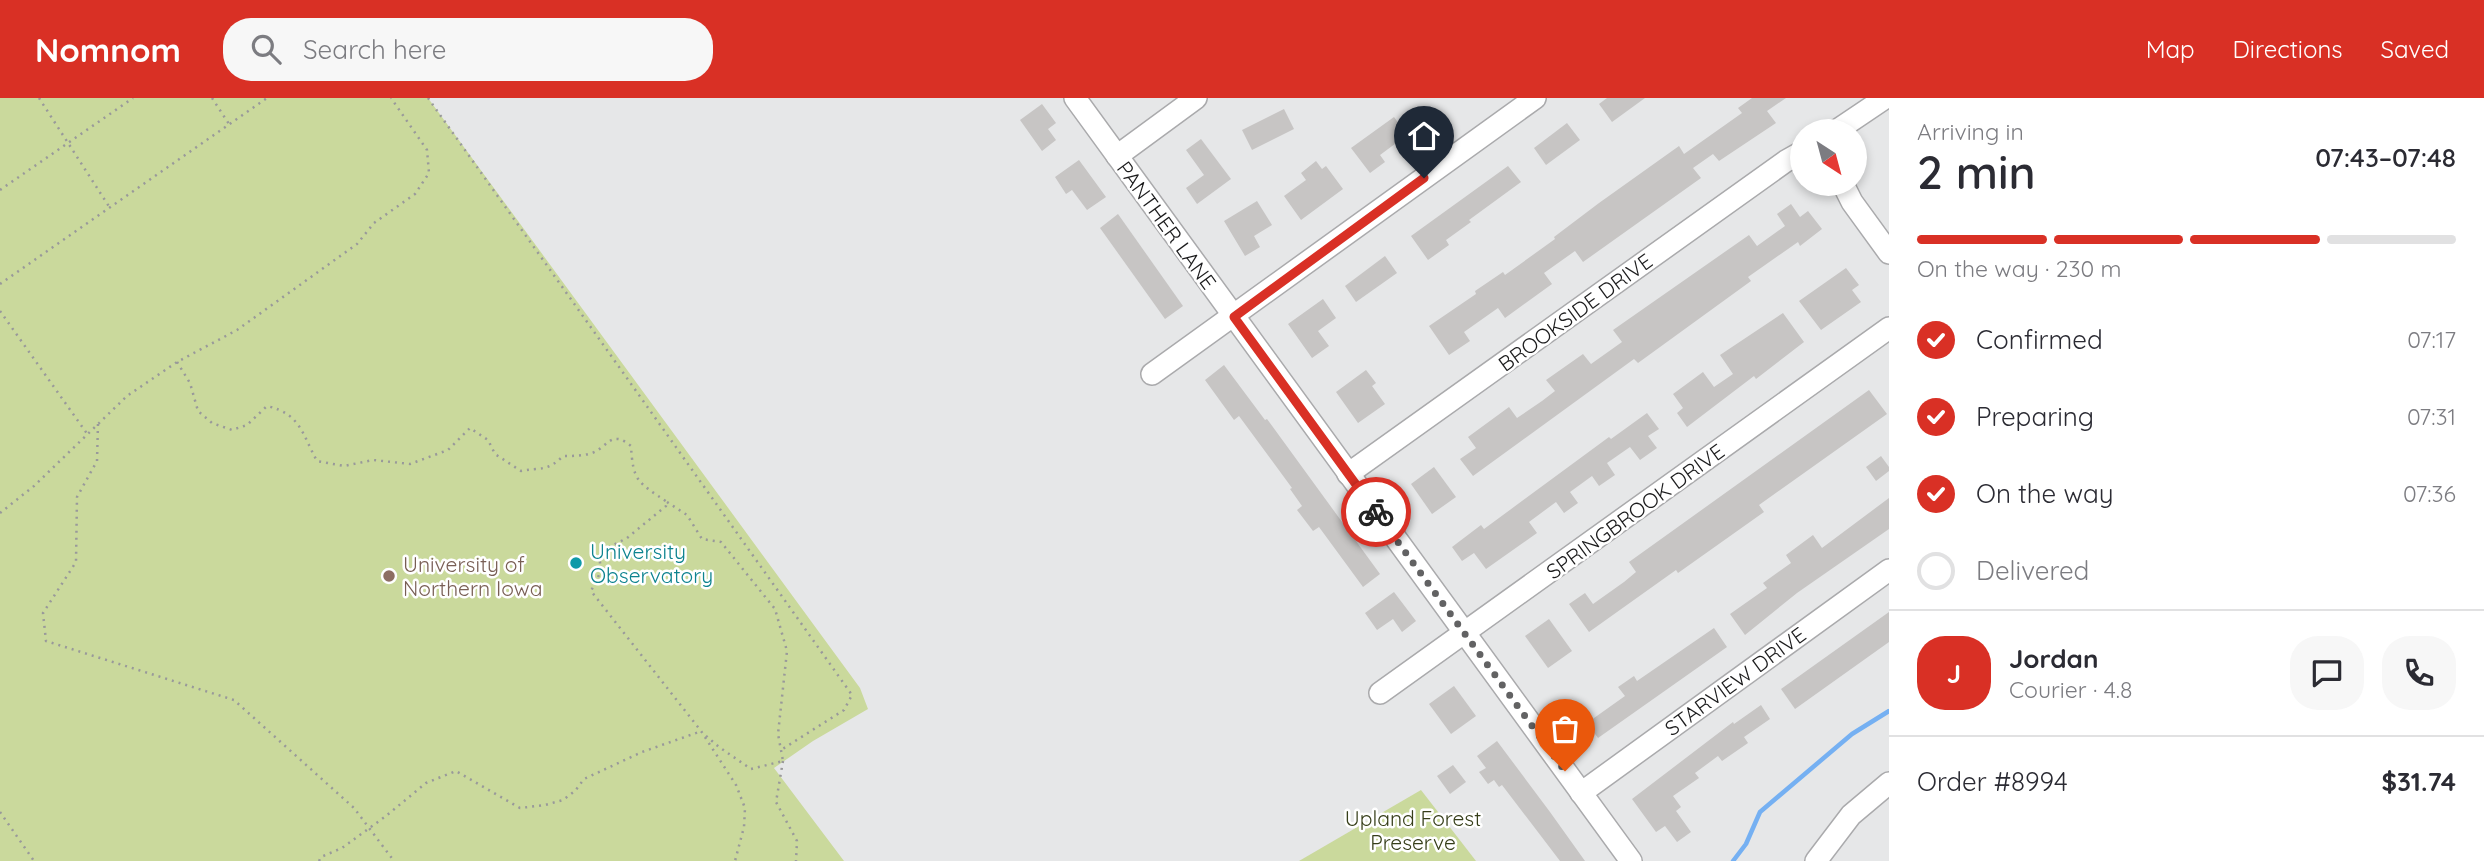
<!DOCTYPE html>
<meta charset="utf-8">
<style>
:root{--surface:#fff;--page:#f7f7f7;--text:#2b2b33;--muted:#7c7c81;--line:#e1e1e2;--accent:#d93025}
body{margin:0;font-family:Quicksand,sans-serif;background:var(--page);color:var(--text);height:100vh;display:flex;flex-direction:column;font-size:26px;white-space:nowrap}
*{box-sizing:border-box;margin:0}
p{font-size:23px;color:var(--muted)}
.icon{flex:none;width:38px;height:38px;fill:none;stroke:currentColor;stroke-width:2;stroke-linecap:round;stroke-linejoin:round}
.map{position:relative;flex:1;overflow:hidden}
.side{display:flex;flex-direction:column;background:var(--surface);width:595px}
.side>*{flex:none}
.needle{width:46px;rotate:144deg}
.buttons{position:absolute;left:1790px;top:21px;display:grid;gap:14px}
.buttons a{display:grid;place-items:center;width:77px;height:77px;border-radius:50%;background:var(--surface);box-shadow:0 4px 10px #0003;font-size:35px}
.pin{position:absolute;display:grid;place-items:center;width:60px;height:60px;color:#fff;margin:-72px -30px;border-radius:50% 50% 50% 0;rotate:-45deg;box-shadow:0 0 7px #0007}
.pin .icon{rotate:45deg}
.courier{position:absolute;display:grid;place-items:center;width:70px;height:70px;margin:-35px;border:5px solid #d93025;border-radius:50%;background:#fff;color:#222;box-shadow:0 2px 9px #0007}
.head em{font-style:normal;font-weight:600}
.head div{display:flex;flex-direction:column-reverse}
.head{display:flex;align-items:center;justify-content:space-between;height:119px;padding:0 28px}
h1{font-size:46px;font-weight:600;line-height:52px}
.bar{display:grid;grid-template-columns:repeat(4,1fr);gap:10px 7px;align-content:center;height:84px;padding:0 28px}
.bar i{height:9px;border-radius:5px;background:var(--line)}
.bar .on{background:var(--accent)}
.bar p{grid-column:span 4}
.line{display:flex;align-items:center;gap:18px;padding:0 28px;border-top:2px solid var(--line)}
.line div{flex:1}
.round{display:grid;place-items:center;flex:none;width:74px;height:74px;border-radius:28px;background:var(--page)}
ol{padding:0 28px;list-style:none}
li{display:flex;align-items:center;gap:21px;height:77px}
li p{margin-inline-start:auto}
li .icon{padding:7px;border-radius:50%;background:var(--accent);color:#fff;stroke-width:4}
li:last-child{color:var(--muted)}
li i{width:38px;height:38px;border:4px solid var(--line);border-radius:50%}
header{display:flex;align-items:center;gap:42px;box-sizing:border-box;height:98px;padding:0 35px;background:var(--accent);color:#fff}
header strong{font-size:33px}
nav{display:flex;gap:38px;margin-inline-start:auto;font-size:24px}
.search{width:490px;height:63px;background:var(--page);display:flex;align-items:center;gap:18px;box-sizing:border-box;padding:0 24px;border-radius:28px;color:var(--muted);font-size:26px}
main{display:flex;flex:1;min-height:0}
.map>svg:first-child{display:block}
.green{fill:#cad99c}
.lines{fill:none;stroke-linecap:round;stroke-linejoin:round}
.stream{stroke:#75b0f2;stroke-width:4.5}
.building{fill:#c7c5c4}
.minor-casing{stroke:#aaaaac;stroke-width:24}
.path{stroke:#99999a;stroke-width:2.5;stroke-dasharray:2 5;stroke-linecap:butt}
.minor{stroke:#fff;stroke-width:21}
.done{stroke:#626263;stroke-width:7;stroke-dasharray:0 12.6}
.route{stroke:#d93025;stroke-width:9}
.culture-dot{fill:#0f9aa8;stroke:#fff;stroke-width:2.5}
.education-dot{fill:#8d6e63;stroke:#fff;stroke-width:2.5}
.labels{text-anchor:middle;dominant-baseline:central;stroke-width:5;stroke-linejoin:round;paint-order:stroke}
.street-label{font-size:21px;fill:#1b1b1c;stroke:#fff}
.culture-label{font-size:21px;fill:#0d838f;stroke:#fff;text-anchor:start}
.education-label{font-size:21px;fill:#785e54;stroke:#fff;text-anchor:start}
.park-label{font-size:21px;fill:#363e19;stroke:#fff}
</style>
<header>
<strong>Nomnom</strong>
<div class="search"><svg class="icon" aria-label="search" viewBox="0 0 24 24"><circle cx="10" cy="10" r="6"/><path d="M15 15l6 6"/></svg>Search here</div>
<nav><a>Map</a><a>Directions</a><a>Saved</a></nav>
</header>
<main>
<div class="map">
<svg width="1889" height="763" viewBox="0 0 1889 763">
<rect width="100%" height="100%" fill="#e6e7e8"/>
<g class="green">
<polygon points="0,0 428,0 860,590 868,611 813,643 774,670 844,763 0,763"/>
<polygon points="1421,692 1476,763 1299,763"/>
</g>
<g class="lines">
<polyline class="stream" points="1733,763 1746,746 1760,714 1852,636 1889,613"/>
</g>
<g class="building">
<polygon points="1607,0 1645,0 1612,24 1599,6"/>
<polygon points="1752,0 1786,0 1767,13 1776,25 1719,63 1713,56 1693,70 1701,80 1583,164 1575,153 1544,175 1552,186 1505,220 1498,210 1464,234 1470,243 1449,257 1429,228 1476,196 1475,193 1503,174 1505,177 1555,141 1554,139 1599,105 1679,48 1684,56 1742,15 1738,10"/>
<polygon points="1042,6 1056,25 1048,31 1056,42 1042,53 1020,22"/>
<polygon points="1284,11 1294,31 1252,52 1242,32"/>
<polygon points="1394,19 1407,37 1380,57 1385,64 1370,75 1351,50"/>
<polygon points="1567,25 1580,42 1546,67 1534,50"/>
<polygon points="1201,41 1231,81 1197,106 1186,90 1204,77 1186,52"/>
<polygon points="1079,62 1106,99 1087,112 1072,92 1066,96 1055,79"/>
<polygon points="1316,63 1322,71 1326,68 1343,91 1301,122 1284,98 1306,82 1301,75"/>
<polygon points="1508,68 1521,84 1469,122 1471,124 1446,142 1449,147 1428,162 1411,138"/>
<polygon points="1257,103 1272,127 1254,138 1260,149 1245,158 1224,123"/>
<polygon points="1791,106 1800,119 1808,113 1822,131 1800,148 1798,144 1748,179 1751,183 1638,265 1634,261 1473,378 1460,361 1476,350 1468,339 1509,309 1517,320 1542,303 1555,293 1546,282 1583,256 1591,266 1622,244 1613,232 1749,137 1757,148 1785,128 1777,116"/>
<polygon points="1118,116 1183,208 1165,221 1100,130"/>
<polygon points="1385,158 1397,175 1356,204 1345,188"/>
<polygon points="1846,170 1859,187 1852,192 1861,204 1821,232 1799,203"/>
<polygon points="1323,201 1336,220 1318,233 1329,248 1312,260 1288,226"/>
<polygon points="1783,215 1804,244 1756,281 1754,278 1687,329 1677,315 1683,310 1673,296 1703,274 1714,289 1733,276 1720,257"/>
<polygon points="1224,267 1265,322 1267,321 1380,476 1363,489 1319,429 1313,433 1297,412 1302,408 1290,391 1292,390 1239,318 1234,322 1205,282"/>
<polygon points="1366,272 1376,285 1372,288 1385,306 1358,325 1336,294"/>
<polygon points="1869,292 1887,316 1759,407 1764,414 1678,475 1676,472 1589,534 1569,506 1585,495 1593,506 1624,484 1636,474 1629,464"/>
<polygon points="1647,315 1659,331 1648,338 1657,350 1640,362 1630,349 1607,365 1615,377 1599,388 1592,378 1570,394 1578,405 1564,415 1556,404 1529,424 1537,435 1486,471 1474,455 1462,463 1452,449 1481,427 1484,431 1609,339 1611,341"/>
<polygon points="1881,358 1889,369 1889,373 1876,383 1866,369"/>
<polygon points="1434,369 1456,399 1432,416 1411,386"/>
<polygon points="1889,400 1889,431 1797,495 1745,537 1730,516 1767,490 1763,485 1791,465 1786,457 1813,437 1822,450"/>
<polygon points="1394,494 1416,523 1402,534 1393,521 1377,532 1365,515"/>
<polygon points="1889,514 1889,544 1795,611 1781,591"/>
<polygon points="1549,521 1572,553 1548,570 1525,538"/>
<polygon points="1714,530 1727,549 1598,640 1587,625 1625,598 1618,589 1634,578 1637,583"/>
<polygon points="1454,588 1476,618 1451,636 1429,606"/>
<polygon points="1761,607 1770,621 1744,639 1748,645 1722,663 1718,658 1695,675 1699,680 1673,698 1681,709 1676,713 1691,734 1677,744 1665,728 1656,734 1632,701 1733,624 1734,626"/>
<polygon points="1497,643 1550,714 1585,763 1560,763 1502,687 1499,689 1494,682 1488,686 1479,674 1486,670 1477,658"/>
<polygon points="1453,667 1466,684 1450,696 1437,678"/>
</g>
<g class="lines">
<defs>
<g id="minor">
<polyline points="1075,0 1631,763"/>
<polyline points="1836,33 1885,0"/>
<polyline points="1117,58 1196,0"/>
<polyline points="1843,86 1852,104 1889,155"/>
<polyline points="1152,276 1535,0"/>
<polyline points="1348,376 1786,63 1802,54"/>
<polyline points="1380,595 1889,230"/>
<polyline points="1581,695 1889,472"/>
<polyline points="1816,763 1851,717 1889,685"/>
</g>
</defs>
<use href="#minor" class="minor-casing"/>
<g class="path">
<polyline points="39,0 110,110"/>
<polyline points="212,0 229,26"/>
<polyline points="428,0 852,597 844,612 781,652"/>
<polyline points="0,92 133,0"/>
<polyline points="0,186 267,0"/>
<polyline points="0,213 88,337"/>
<path d="M 177,264 L 190,285 L 198,313 L 212,325 L 232,332 L 247,327 L 267,308 C 301,316 302,336 317,363 L 344,368 L 373,362 L 410,366 L 448,352 L 470,330 L 488,342 L 495,356 L 521,373 C 541,369 547,374 563,358 C 573,358 583,358 592,355 C 608,349 611,331 631,348 C 633,384 638,384 667,404 L 666,408 L 627,440 L 600,454 L 600,475 L 591,493 L 701,633 L 736,687 L 745,710 L 744,729 L 735,763"/>
<polyline points="98,326 97,363 77,399 76,464 43,515 46,543 234,602 354,710 394,763"/>
<polyline points="667,404 687,417 702,441 721,444 775,511 787,553 778,636 783,663 751,671 719,649 705,637"/>
<polyline points="0,415 34,388 127,298 177,264 237,232 357,146 374,125 415,96 429,75 427,52 391,0"/>
<polyline points="783,663 776,704 797,743 796,763"/>
<polyline points="0,714 34,763"/>
<polyline points="319,763 321,759 342,750 386,718 426,685 456,673 520,710 545,707 563,702 575,693 584,681 642,654 699,634"/>
</g>
<use href="#minor" class="minor"/>
</g>
<g class="lines">
<polyline class="done" points="1376,414 1565,673"/>
<polyline class="route" points="1376,414 1234,219 1424,80"/>
</g>
<circle class="culture-dot" cx="576" cy="465" r="7"/>
<circle class="education-dot" cx="389" cy="478" r="7"/>
<g class="labels">
<g class="street-label">
<text transform="translate(1167 127) rotate(54)">PANTHER LANE</text>
<text transform="translate(1575 214) rotate(-36)">BROOKSIDE DRIVE</text>
<text transform="translate(1635 413) rotate(-36)">SPRINGBROOK DRIVE</text>
<text transform="translate(1735 583) rotate(-36)">STARVIEW DRIVE</text>
</g>
<g class="culture-label">
<text x="590" y="453">University<tspan x="590" dy="24">Observatory</tspan></text>
</g>
<g class="education-label">
<text x="403" y="466">University of<tspan x="403" dy="24">Northern Iowa</tspan></text>
</g>
<g class="park-label">
<text x="1413" y="720">Upland Forest<tspan x="1413" dy="24">Preserve</tspan></text>
</g>
</g>
</svg>
<div class="buttons">
<a><svg class="needle" viewBox="-14 -14 28 28"><path d="M0-13l5 13h-10z" fill="#e53935"/><path d="M0 13l5-13h-10z" fill="#7c7c81"/></svg></a>
</div>
<div class="pin" style="left:1565px;top:673px;background:#ea580c"><svg class="icon" aria-label="bag" viewBox="0 0 24 24"><path d="M5 8h14l-1 12H6zM9 8a3 3 0 0 1 6 0"/></svg></div>
<div class="pin" style="left:1424px;top:80px;background:#1f2937"><svg class="icon" aria-label="home" viewBox="0 0 24 24"><path d="M3 11l9-7 9 7M6 9v11h12V9"/></svg></div>
<div class="courier" style="left:1376px;top:414px"><svg class="icon" aria-label="bike" viewBox="0 0 24 24"><circle cx="6" cy="16" r="4"/><circle cx="18" cy="16" r="4"/><path d="M6 16l4-8h5l3 8M10 8l3 8H6M13 5h3"/></svg></div>
</div>
<section class="side">
<div class="head"><div><h1>2 min</h1><p>Arriving in</p></div><em>07:43–07:48</em></div>
<div class="bar"><i class="on"></i><i class="on"></i><i class="on"></i><i></i><p>On the way · 230 m</p></div>
<ol>
<li><svg class="icon" aria-label="check" viewBox="0 0 24 24"><path d="M5 12l5 5 9-10"/></svg>Confirmed<p>07:17</p></li>
<li><svg class="icon" aria-label="check" viewBox="0 0 24 24"><path d="M5 12l5 5 9-10"/></svg>Preparing<p>07:31</p></li>
<li><svg class="icon" aria-label="check" viewBox="0 0 24 24"><path d="M5 12l5 5 9-10"/></svg>On the way<p>07:36</p></li>
<li><i></i>Delivered</li>
</ol>
<div class="line" style="height:126px"><b class="round" style="background:var(--accent);color:#fff">J</b><div><b>Jordan</b><p>Courier · 4.8</p></div><a class="round"><svg class="icon" aria-label="chat" viewBox="0 0 24 24"><path d="M4 5h16v11H9l-5 4z"/></svg></a><a class="round"><svg class="icon" aria-label="phone" viewBox="0 0 24 24"><path d="M5 4h4l2 5-3 2q2 4 5 5l2-3 5 2v4C11 20 4 13 5 4z"/></svg></a></div>
<div class="line" style="height:91px"><div>Order #8994</div><b>$31.74</b></div>
</section>
</main>
